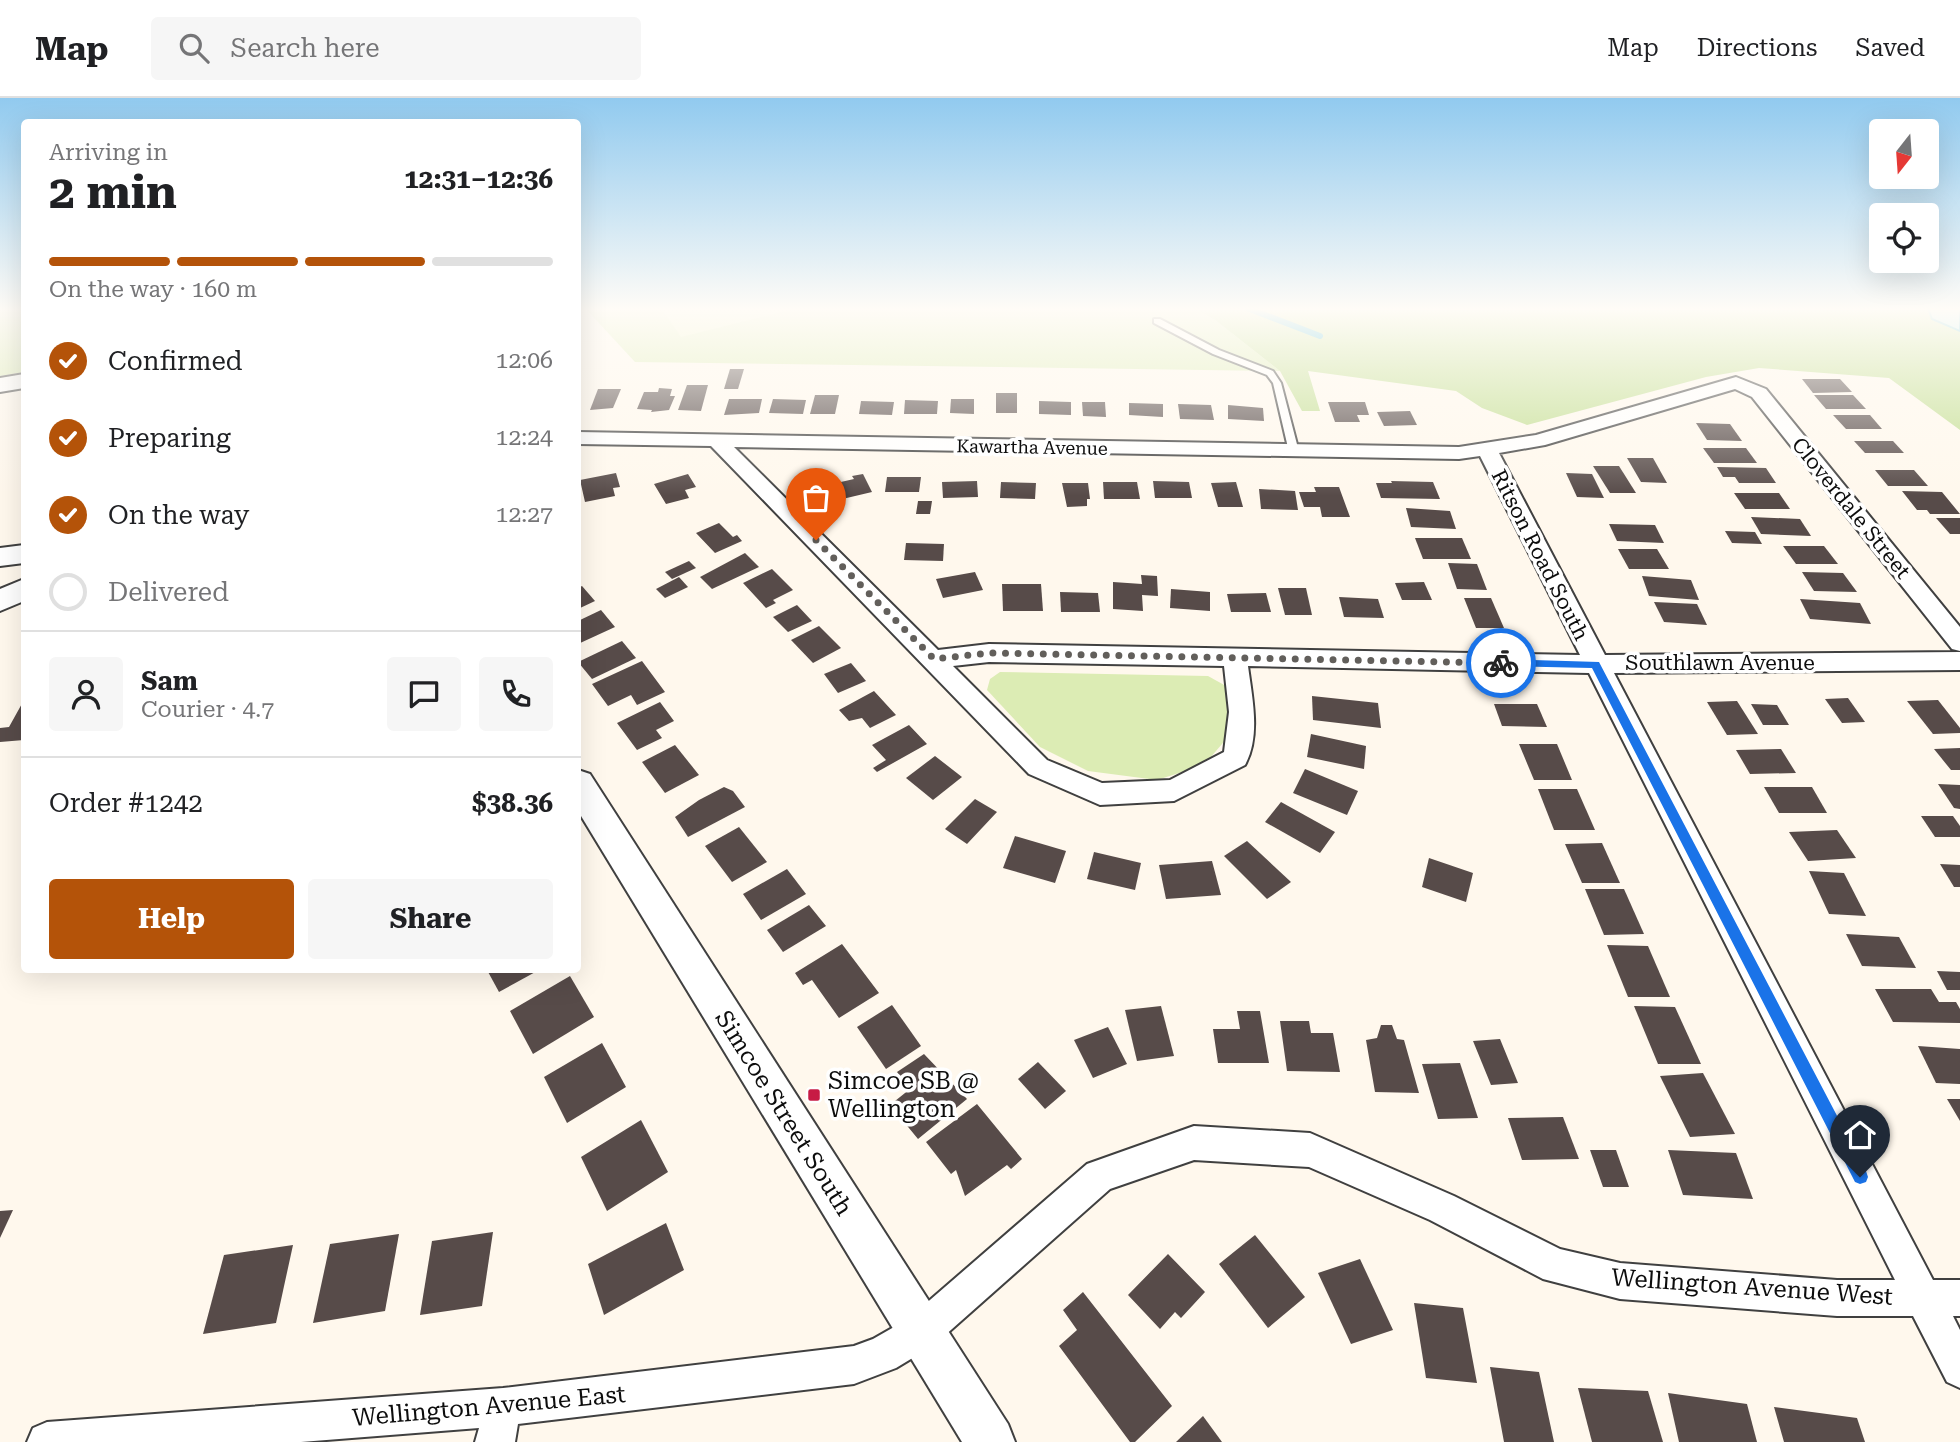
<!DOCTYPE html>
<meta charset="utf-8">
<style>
:root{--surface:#fff;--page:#f6f6f6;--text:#202124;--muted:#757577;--line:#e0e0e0;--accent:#b45309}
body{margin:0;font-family:"Roboto Serif",serif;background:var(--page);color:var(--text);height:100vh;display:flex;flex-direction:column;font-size:26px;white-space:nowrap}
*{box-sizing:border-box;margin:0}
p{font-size:23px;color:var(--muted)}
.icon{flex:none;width:38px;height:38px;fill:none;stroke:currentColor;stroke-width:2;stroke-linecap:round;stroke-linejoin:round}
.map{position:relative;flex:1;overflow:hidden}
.panel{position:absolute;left:21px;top:21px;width:560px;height:854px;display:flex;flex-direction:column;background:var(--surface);border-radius:7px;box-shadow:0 7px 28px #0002}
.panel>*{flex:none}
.needle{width:46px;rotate:197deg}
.fabs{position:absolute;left:1869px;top:21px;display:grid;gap:14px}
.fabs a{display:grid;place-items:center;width:70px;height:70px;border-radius:7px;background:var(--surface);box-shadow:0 7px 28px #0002;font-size:35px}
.pin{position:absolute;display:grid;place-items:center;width:60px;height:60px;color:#fff;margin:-72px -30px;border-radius:50% 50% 50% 0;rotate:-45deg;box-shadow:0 0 7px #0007}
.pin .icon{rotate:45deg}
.courier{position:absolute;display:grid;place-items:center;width:70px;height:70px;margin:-35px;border:5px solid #1a73e8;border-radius:50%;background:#fff;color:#222;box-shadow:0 2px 9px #0007}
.headline em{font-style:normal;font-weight:700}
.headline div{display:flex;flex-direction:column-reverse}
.headline{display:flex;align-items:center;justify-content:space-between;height:119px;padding:0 28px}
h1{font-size:46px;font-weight:700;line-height:52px}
.bar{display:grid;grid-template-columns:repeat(4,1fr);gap:10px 7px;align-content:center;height:84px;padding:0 28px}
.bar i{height:9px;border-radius:5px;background:var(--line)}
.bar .active{background:var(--accent)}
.bar p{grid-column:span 4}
.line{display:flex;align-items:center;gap:18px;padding:0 28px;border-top:2px solid var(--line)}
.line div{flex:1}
.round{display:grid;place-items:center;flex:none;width:74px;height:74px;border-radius:7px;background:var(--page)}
ol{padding:0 28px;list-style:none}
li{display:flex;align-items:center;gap:21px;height:77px}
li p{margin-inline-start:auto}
li .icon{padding:7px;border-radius:50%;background:var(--accent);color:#fff;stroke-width:4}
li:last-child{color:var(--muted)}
li i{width:38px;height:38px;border:4px solid var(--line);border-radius:50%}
.cta{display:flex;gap:14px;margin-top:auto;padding:14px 28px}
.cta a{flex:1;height:80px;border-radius:7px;background:var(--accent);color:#fff;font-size:28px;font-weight:700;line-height:80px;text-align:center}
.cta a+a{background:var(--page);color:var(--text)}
header{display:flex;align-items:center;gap:42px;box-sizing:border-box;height:98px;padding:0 35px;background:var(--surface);border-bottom:2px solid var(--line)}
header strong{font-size:33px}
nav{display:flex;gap:38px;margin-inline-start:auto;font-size:24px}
.search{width:490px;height:63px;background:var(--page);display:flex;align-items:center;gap:18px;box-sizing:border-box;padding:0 24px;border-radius:7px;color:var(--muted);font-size:26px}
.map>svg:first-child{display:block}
.green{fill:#dcecb4}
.forest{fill:#c3de92}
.pitch{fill:#ecf3c6}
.water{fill:#aeecfa;stroke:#30b3d7;stroke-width:2}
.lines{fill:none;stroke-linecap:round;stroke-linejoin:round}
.stream{stroke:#30b3d7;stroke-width:6}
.building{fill:#574b49}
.service-casing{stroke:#404040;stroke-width:4}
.minor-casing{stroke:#404040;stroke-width:4}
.tertiary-casing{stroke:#404040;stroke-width:4}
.service{fill:#fff;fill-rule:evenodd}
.minor{fill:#fff;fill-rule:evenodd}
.tertiary{fill:#fff;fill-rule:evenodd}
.route{fill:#1a73e8}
.done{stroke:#625f5b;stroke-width:7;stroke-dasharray:0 12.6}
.poi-dot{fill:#c71b44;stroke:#fff;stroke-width:2.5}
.labels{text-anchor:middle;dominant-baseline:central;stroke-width:7;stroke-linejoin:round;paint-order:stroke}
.far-street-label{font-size:18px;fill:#0d0d0d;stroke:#fff}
.street-label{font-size:21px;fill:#0d0d0d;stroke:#fff}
.near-poi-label{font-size:24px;fill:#0d0d0d;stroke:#fff;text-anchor:start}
.near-street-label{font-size:24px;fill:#0d0d0d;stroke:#fff}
</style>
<header>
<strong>Map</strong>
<div class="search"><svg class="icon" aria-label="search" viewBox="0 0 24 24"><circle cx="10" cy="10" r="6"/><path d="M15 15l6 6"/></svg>Search here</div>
<nav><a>Map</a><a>Directions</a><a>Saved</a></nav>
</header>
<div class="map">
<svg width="1960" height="1344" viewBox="0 0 1960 1344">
<rect width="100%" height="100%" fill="#fff8ed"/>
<g class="green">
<polygon points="0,210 24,210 24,274 0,278"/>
<polygon points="585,210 1193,210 1215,222 1280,273 635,264"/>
<polygon points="1000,574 1208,578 1226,588 1228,639 1204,667 1157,682 1088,673 1040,649 987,592 990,581"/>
</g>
<polygon class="forest" points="1193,210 1960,210 1960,332 1889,280 1759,270 1706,279 1527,327 1482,310 1456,293 1308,273 1320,313 1302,313 1280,273 1215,222"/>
<polygon class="pitch" points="661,210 797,210 681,239"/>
<polygon class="water" points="1928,210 1960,210 1960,233 1932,221"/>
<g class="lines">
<polyline class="stream" points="1247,210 1320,238"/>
</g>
<g class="building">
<polygon points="730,271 744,271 738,291 724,291"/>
<polygon points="1802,281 1840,281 1852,294 1813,295"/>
<polygon points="687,287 708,287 701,313 678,312"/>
<polygon points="659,290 672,291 670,298 675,298 669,312 651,314 652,312 637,311 644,294 658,294"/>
<polygon points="598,291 621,291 613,310 590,312"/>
<rect x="996" y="295" width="21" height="20"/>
<polygon points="815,297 839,297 835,316 810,316"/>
<polygon points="1814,297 1853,297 1866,311 1826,311"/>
<polygon points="729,301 762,301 759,315 724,317"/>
<polygon points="773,301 806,302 803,316 769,315"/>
<polygon points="951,301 974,301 974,316 950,315"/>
<polygon points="905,302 938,303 937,316 904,316"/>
<polygon points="861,303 894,304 892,317 859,316"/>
<polygon points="1039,303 1071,304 1071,317 1039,316"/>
<polygon points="1082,304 1105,304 1106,319 1083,318"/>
<polygon points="1328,304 1365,304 1369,317 1357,317 1360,324 1335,324"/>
<polygon points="1129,305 1163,306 1163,319 1129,317"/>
<polygon points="1178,306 1211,307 1214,322 1180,321"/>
<polygon points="1228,307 1263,310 1264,323 1228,321"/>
<polygon points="1410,313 1417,327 1384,328 1377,314"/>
<polygon points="1833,317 1870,317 1882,331 1846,331"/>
<polygon points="1696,325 1730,326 1742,343 1707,342"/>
<polygon points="1854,343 1893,343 1904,355 1865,355"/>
<polygon points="1703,350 1746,350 1757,365 1714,365"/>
<polygon points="1627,360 1653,360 1667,385 1641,384"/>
<polygon points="1593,368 1619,368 1636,395 1610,395"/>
<polygon points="1717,369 1766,370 1776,385 1739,385 1735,379 1723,379"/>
<polygon points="1875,372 1914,372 1928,388 1888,388"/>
<polygon points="616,375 620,389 613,390 615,398 585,404 580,382"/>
<polygon points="1566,375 1592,376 1604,400 1577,399"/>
<polygon points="688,376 696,389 685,392 689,400 666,406 654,386"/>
<polygon points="863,376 872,394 817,407 810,391 854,381 852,378"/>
<polygon points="887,379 921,379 919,394 885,394"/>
<polygon points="977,383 978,399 943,400 942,384"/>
<polygon points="1153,383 1189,384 1192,400 1155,400"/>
<polygon points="1391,383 1433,384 1440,401 1381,400 1376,385 1392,385"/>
<polygon points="1001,384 1036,385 1035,401 1000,400"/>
<polygon points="1103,384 1137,384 1140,401 1104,401"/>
<polygon points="1236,384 1243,409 1218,409 1211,385"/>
<polygon points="1062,385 1088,385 1090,401 1087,401 1087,408 1067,409"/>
<polygon points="1314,389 1339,389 1350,419 1322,419 1320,409 1304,409 1299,394 1316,394"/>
<polygon points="1259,391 1295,393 1298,412 1261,411"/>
<polygon points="1902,393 1942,394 1960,416 1930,416 1927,412 1917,412"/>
<polygon points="1734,395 1779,395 1790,411 1745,411"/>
<polygon points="918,403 932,403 930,416 916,416"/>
<polygon points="1406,410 1450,413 1456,431 1411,429"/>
<polygon points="1751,419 1800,421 1811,438 1761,436"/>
<polygon points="1936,420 1960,420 1960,436 1950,436"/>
<polygon points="719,425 733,439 737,437 742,443 715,455 696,435"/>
<polygon points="1609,426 1655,427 1664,445 1617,443"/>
<polygon points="1725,433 1755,434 1762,446 1732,445"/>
<polygon points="1415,440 1462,440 1471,461 1423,461"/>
<polygon points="906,445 944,446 943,463 904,462"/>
<polygon points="1783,448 1824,448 1838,466 1796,466"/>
<polygon points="1618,451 1657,451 1669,471 1629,471"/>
<polygon points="745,455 759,469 712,491 700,479"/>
<polygon points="689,463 696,470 672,481 665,474"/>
<polygon points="1448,465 1477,466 1487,492 1457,491"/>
<polygon points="772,471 793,492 773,502 776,505 766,510 743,485"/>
<polygon points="975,474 983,492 943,500 936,481"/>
<polygon points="1802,474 1843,475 1857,494 1814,493"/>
<polygon points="1141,477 1157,478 1158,498 1142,497 1143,513 1113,511 1113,484 1142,486"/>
<polygon points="1642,478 1691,482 1699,502 1649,498"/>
<polygon points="679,479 688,489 665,500 656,491"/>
<polygon points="1424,484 1432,502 1402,502 1395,485"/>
<polygon points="1002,486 1041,486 1043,513 1003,513"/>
<polygon points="582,488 595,503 578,511 578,490"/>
<polygon points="1278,490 1306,490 1312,517 1285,517"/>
<polygon points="1171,491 1210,494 1210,513 1170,510"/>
<polygon points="1060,494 1098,495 1100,514 1061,514"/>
<polygon points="1266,495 1271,514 1231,514 1227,496"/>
<polygon points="1339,499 1378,501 1384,520 1344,519"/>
<polygon points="1464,500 1491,500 1504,530 1476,530"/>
<polygon points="1800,501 1860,505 1871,526 1810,521"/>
<polygon points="1654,504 1697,506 1707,527 1664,524"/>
<polygon points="797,507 812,523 788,534 773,519"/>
<polygon points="601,512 615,529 578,546 578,523"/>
<polygon points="819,528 841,550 813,565 791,542"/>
<polygon points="622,543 636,560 592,581 578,564"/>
<polygon points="642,563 665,594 637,607 631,597 608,608 592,586"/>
<polygon points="851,565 866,583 838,595 824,576"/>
<polygon points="874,593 896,617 870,630 862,620 849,623 839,612"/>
<polygon points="1312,598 1378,605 1381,630 1313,622"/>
<polygon points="1848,600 1865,624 1842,625 1825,601"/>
<polygon points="24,602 24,642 0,644 0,630 9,629"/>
<polygon points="1938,602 1960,630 1960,635 1933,636 1907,603"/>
<polygon points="1737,603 1758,636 1727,637 1707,604"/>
<polygon points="660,604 674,623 656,632 662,640 637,652 617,625"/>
<polygon points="1494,606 1537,606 1547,629 1502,628"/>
<polygon points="1751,606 1777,607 1789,627 1763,627"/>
<polygon points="909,627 927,646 877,674 873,670 886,662 872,647"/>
<polygon points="1311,636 1366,648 1364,671 1307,659"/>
<polygon points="1519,646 1557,646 1572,682 1534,682"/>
<polygon points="675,647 699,677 665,695 642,664"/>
<polygon points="1960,650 1960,672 1951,672 1934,651"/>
<polygon points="1781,651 1796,675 1750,676 1736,652"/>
<polygon points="935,658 962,679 933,702 906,680"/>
<polygon points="1305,671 1358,693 1347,717 1293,695"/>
<polygon points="1938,686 1960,687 1960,711 1954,710"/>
<polygon points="724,689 733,693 745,709 688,739 675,719 699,702"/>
<polygon points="1764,689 1812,689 1827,715 1779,715"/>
<polygon points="1538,691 1577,691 1595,732 1554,732"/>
<polygon points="975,701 997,714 967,746 945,731"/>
<polygon points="1281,704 1335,734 1320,755 1265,724"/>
<polygon points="1921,718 1953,718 1960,728 1960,739 1935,739"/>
<polygon points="739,729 767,764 732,784 705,748"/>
<polygon points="1837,732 1856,760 1808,763 1789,734"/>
<polygon points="1015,738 1066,753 1055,785 1003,770"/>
<polygon points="1247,743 1291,784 1267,801 1224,758"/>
<polygon points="1602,745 1620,785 1582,785 1565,746"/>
<polygon points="1094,754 1141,765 1135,792 1087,781"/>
<polygon points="1429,760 1473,775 1466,804 1422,789"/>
<polygon points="1212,763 1221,797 1166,801 1159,767"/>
<polygon points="1940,766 1960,767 1960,789 1954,789"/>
<polygon points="787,771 806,796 761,822 743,796"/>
<polygon points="1809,773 1844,775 1866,818 1829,816"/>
<polygon points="1585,791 1624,791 1644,836 1604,837"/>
<polygon points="809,807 826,828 783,854 767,832"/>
<polygon points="1846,836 1899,839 1916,870 1862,868"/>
<polygon points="842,846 879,895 839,920 812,882 803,887 795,875"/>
<polygon points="1607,847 1648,848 1670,899 1628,899"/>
<polygon points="487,872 539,872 499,894"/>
<polygon points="1937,873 1960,874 1960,892 1947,892"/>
<polygon points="570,878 594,919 533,956 510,913"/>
<polygon points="1875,891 1931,891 1939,904 1956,904 1960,911 1960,925 1893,924"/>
<polygon points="892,907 921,948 886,971 857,929"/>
<polygon points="1161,908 1174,958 1137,963 1125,912"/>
<polygon points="1634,908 1675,909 1701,966 1658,966"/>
<polygon points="1237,913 1260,913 1269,965 1218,965 1213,931 1240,931"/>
<polygon points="1280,923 1309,923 1311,935 1333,935 1340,974 1287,973"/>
<polygon points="1381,927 1392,927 1397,941 1404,942 1419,995 1375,994 1366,942 1377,940"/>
<polygon points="1108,929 1127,966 1093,980 1074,942"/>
<polygon points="1500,941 1518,985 1491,987 1473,943"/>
<polygon points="602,945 626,989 567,1025 544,979"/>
<polygon points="1918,948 1960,951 1960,986 1936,985"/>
<polygon points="924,956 967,1001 918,1041 890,1007 910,991 897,974"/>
<polygon points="1038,964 1066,993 1045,1011 1018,981"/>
<polygon points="1460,965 1478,1020 1438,1021 1422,966"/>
<polygon points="1703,975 1735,1036 1690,1039 1660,978"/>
<polygon points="1947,1001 1960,1001 1960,1023"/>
<polygon points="977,1006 1022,1061 1011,1071 1007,1067 965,1098 956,1072 951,1076 926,1044"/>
<polygon points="1563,1019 1579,1061 1522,1062 1508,1020"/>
<polygon points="641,1022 668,1074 607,1113 581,1059"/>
<polygon points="1590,1052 1616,1052 1629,1089 1603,1089"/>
<polygon points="1668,1052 1736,1055 1753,1101 1683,1097"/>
<polygon points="13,1112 0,1140 0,1113"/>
<polygon points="666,1125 684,1172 604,1217 588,1166"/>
<polygon points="493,1134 482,1208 420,1217 432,1143"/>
<polygon points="399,1136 385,1213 313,1225 330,1146"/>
<polygon points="1255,1137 1305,1199 1268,1230 1219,1166"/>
<polygon points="293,1147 276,1225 203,1236 224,1157"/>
<polygon points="1168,1156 1205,1194 1181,1220 1175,1214 1160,1231 1128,1197"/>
<polygon points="1360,1161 1393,1232 1351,1246 1318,1175"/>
<polygon points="1083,1194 1172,1308 1135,1344 1130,1344 1059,1248 1077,1232 1063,1212"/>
<polygon points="1414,1205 1463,1210 1477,1285 1426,1280"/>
<polygon points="1490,1269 1539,1274 1554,1344 1504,1344"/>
<polygon points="1578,1290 1648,1293 1663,1344 1592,1344"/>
<polygon points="1668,1295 1747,1306 1757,1344 1679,1344"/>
<polygon points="1774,1309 1857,1320 1865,1344 1784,1344"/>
<polygon points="1203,1318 1222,1344 1176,1344"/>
</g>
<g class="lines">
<defs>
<polygon id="service" points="1154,221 1160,221 1219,252 1273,273 1281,285 1299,354 1297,356 1294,357 1289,354 1273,285 1267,277 1213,256 1154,225"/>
<path id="minor" d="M 1736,279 L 1766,291 L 1960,529 L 1960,553 L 1952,551 L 1752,299 L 1735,291 L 1545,347 L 1499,355 L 1605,557 L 1960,554 L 1960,572 L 1614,575 L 1933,1182 L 1960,1182 L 1960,1218 L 1953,1218 L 1960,1232 L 1960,1290 L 1947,1284 L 1913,1218 L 1837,1218 L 1620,1201 L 1543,1181 L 1430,1122 L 1309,1069 L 1194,1062 L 1110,1091 L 934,1247 L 896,1270 L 854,1286 L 518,1326 L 515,1344 L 475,1344 L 479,1330 L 301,1344 L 27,1344 L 33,1330 L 47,1324 L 503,1290 L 854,1248 L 873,1241 L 908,1221 L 1087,1066 L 1194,1028 L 1310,1035 L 1454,1098 L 1560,1151 L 1620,1165 L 1837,1182 L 1895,1182 L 1589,575 L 1248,568 C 1252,599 1261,638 1245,667 L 1174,703 L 1100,707 L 1029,676 L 711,348 L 578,346 L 578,334 L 1459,349 L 1536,337 ZM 734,349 L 1459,361 L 1480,358 L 1580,557 L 989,546 L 938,552 ZM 989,564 L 1224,568 L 1229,614 L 1224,654 L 1170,682 L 1102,685 L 1047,662 L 953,568 Z"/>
<g id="tertiary">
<polygon points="24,276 24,290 0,294 0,280"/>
<polygon points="24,447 24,465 0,468 0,450"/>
<polygon points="24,481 24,503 0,513 0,491"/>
<polygon points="578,672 590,676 1008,1326 1015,1344 962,1344 578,713"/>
</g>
</defs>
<use href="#service" class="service-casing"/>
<use href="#minor" class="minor-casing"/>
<use href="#tertiary" class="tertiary-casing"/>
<use href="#service" class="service"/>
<use href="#minor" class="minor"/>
<use href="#tertiary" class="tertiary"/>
</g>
<linearGradient id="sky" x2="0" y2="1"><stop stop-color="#91caef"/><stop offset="0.53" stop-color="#fffcf7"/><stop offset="1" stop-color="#fffcf7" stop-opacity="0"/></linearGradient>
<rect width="1960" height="398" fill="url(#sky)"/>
<polygon class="route" points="1501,561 1599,564 1866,1073 1868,1079 1866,1084 1860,1086 1855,1084 1592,570 1501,568 1496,565"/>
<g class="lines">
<polyline class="done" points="816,442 934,561 989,555 1501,565"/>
</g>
<rect class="poi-dot" x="807" y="990" width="14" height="14" rx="3.5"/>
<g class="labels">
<g class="far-street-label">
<text transform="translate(1032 349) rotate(1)">Kawartha Avenue</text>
</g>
<g class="street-label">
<text transform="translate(1851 410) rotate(51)">Cloverdale Street</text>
<text transform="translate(1540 457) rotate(63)">Ritson Road South</text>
<text x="1720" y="565">Southlawn Avenue</text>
</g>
<g class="near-poi-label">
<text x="828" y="983">Simcoe SB @<tspan x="828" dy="28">Wellington</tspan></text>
</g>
<g class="near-street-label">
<text transform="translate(784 1015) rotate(58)">Simcoe Street South</text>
<text transform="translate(1752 1189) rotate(4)">Wellington Avenue West</text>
<text transform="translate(489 1308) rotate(-5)">Wellington Avenue East</text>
</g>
</g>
</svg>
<div class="fabs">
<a><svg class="needle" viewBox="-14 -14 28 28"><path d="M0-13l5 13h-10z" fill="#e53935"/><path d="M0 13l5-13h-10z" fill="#757577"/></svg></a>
<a><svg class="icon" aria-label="locate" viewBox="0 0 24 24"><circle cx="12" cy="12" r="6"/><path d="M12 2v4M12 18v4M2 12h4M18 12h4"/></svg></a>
</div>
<div class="pin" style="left:816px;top:442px;background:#ea580c"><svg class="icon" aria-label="bag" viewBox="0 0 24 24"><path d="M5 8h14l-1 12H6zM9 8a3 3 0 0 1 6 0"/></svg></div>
<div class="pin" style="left:1860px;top:1079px;background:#1f2937"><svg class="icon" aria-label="home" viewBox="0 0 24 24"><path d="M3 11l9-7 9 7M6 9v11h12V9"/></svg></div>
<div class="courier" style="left:1501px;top:565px"><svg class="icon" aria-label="bike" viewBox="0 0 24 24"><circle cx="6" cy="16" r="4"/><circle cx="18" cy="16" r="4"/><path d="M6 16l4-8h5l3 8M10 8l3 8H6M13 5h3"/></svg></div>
<section class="panel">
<div class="headline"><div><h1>2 min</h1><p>Arriving in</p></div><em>12:31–12:36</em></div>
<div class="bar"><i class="active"></i><i class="active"></i><i class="active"></i><i></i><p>On the way · 160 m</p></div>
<ol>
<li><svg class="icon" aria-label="check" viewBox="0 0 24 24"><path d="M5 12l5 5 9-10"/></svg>Confirmed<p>12:06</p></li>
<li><svg class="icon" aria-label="check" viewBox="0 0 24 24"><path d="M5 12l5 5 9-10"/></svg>Preparing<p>12:24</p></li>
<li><svg class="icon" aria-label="check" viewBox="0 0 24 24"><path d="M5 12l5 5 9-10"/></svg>On the way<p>12:27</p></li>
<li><i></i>Delivered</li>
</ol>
<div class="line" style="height:126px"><a class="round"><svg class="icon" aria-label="person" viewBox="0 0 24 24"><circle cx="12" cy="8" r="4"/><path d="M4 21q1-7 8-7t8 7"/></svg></a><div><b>Sam</b><p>Courier · 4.7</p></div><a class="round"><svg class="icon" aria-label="chat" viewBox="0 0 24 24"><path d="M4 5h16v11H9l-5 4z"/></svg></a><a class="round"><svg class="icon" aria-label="phone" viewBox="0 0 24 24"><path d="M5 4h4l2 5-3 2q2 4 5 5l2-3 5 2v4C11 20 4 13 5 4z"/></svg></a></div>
<div class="line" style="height:91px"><div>Order #1242</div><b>$38.36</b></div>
<div class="cta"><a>Help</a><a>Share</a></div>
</section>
</div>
